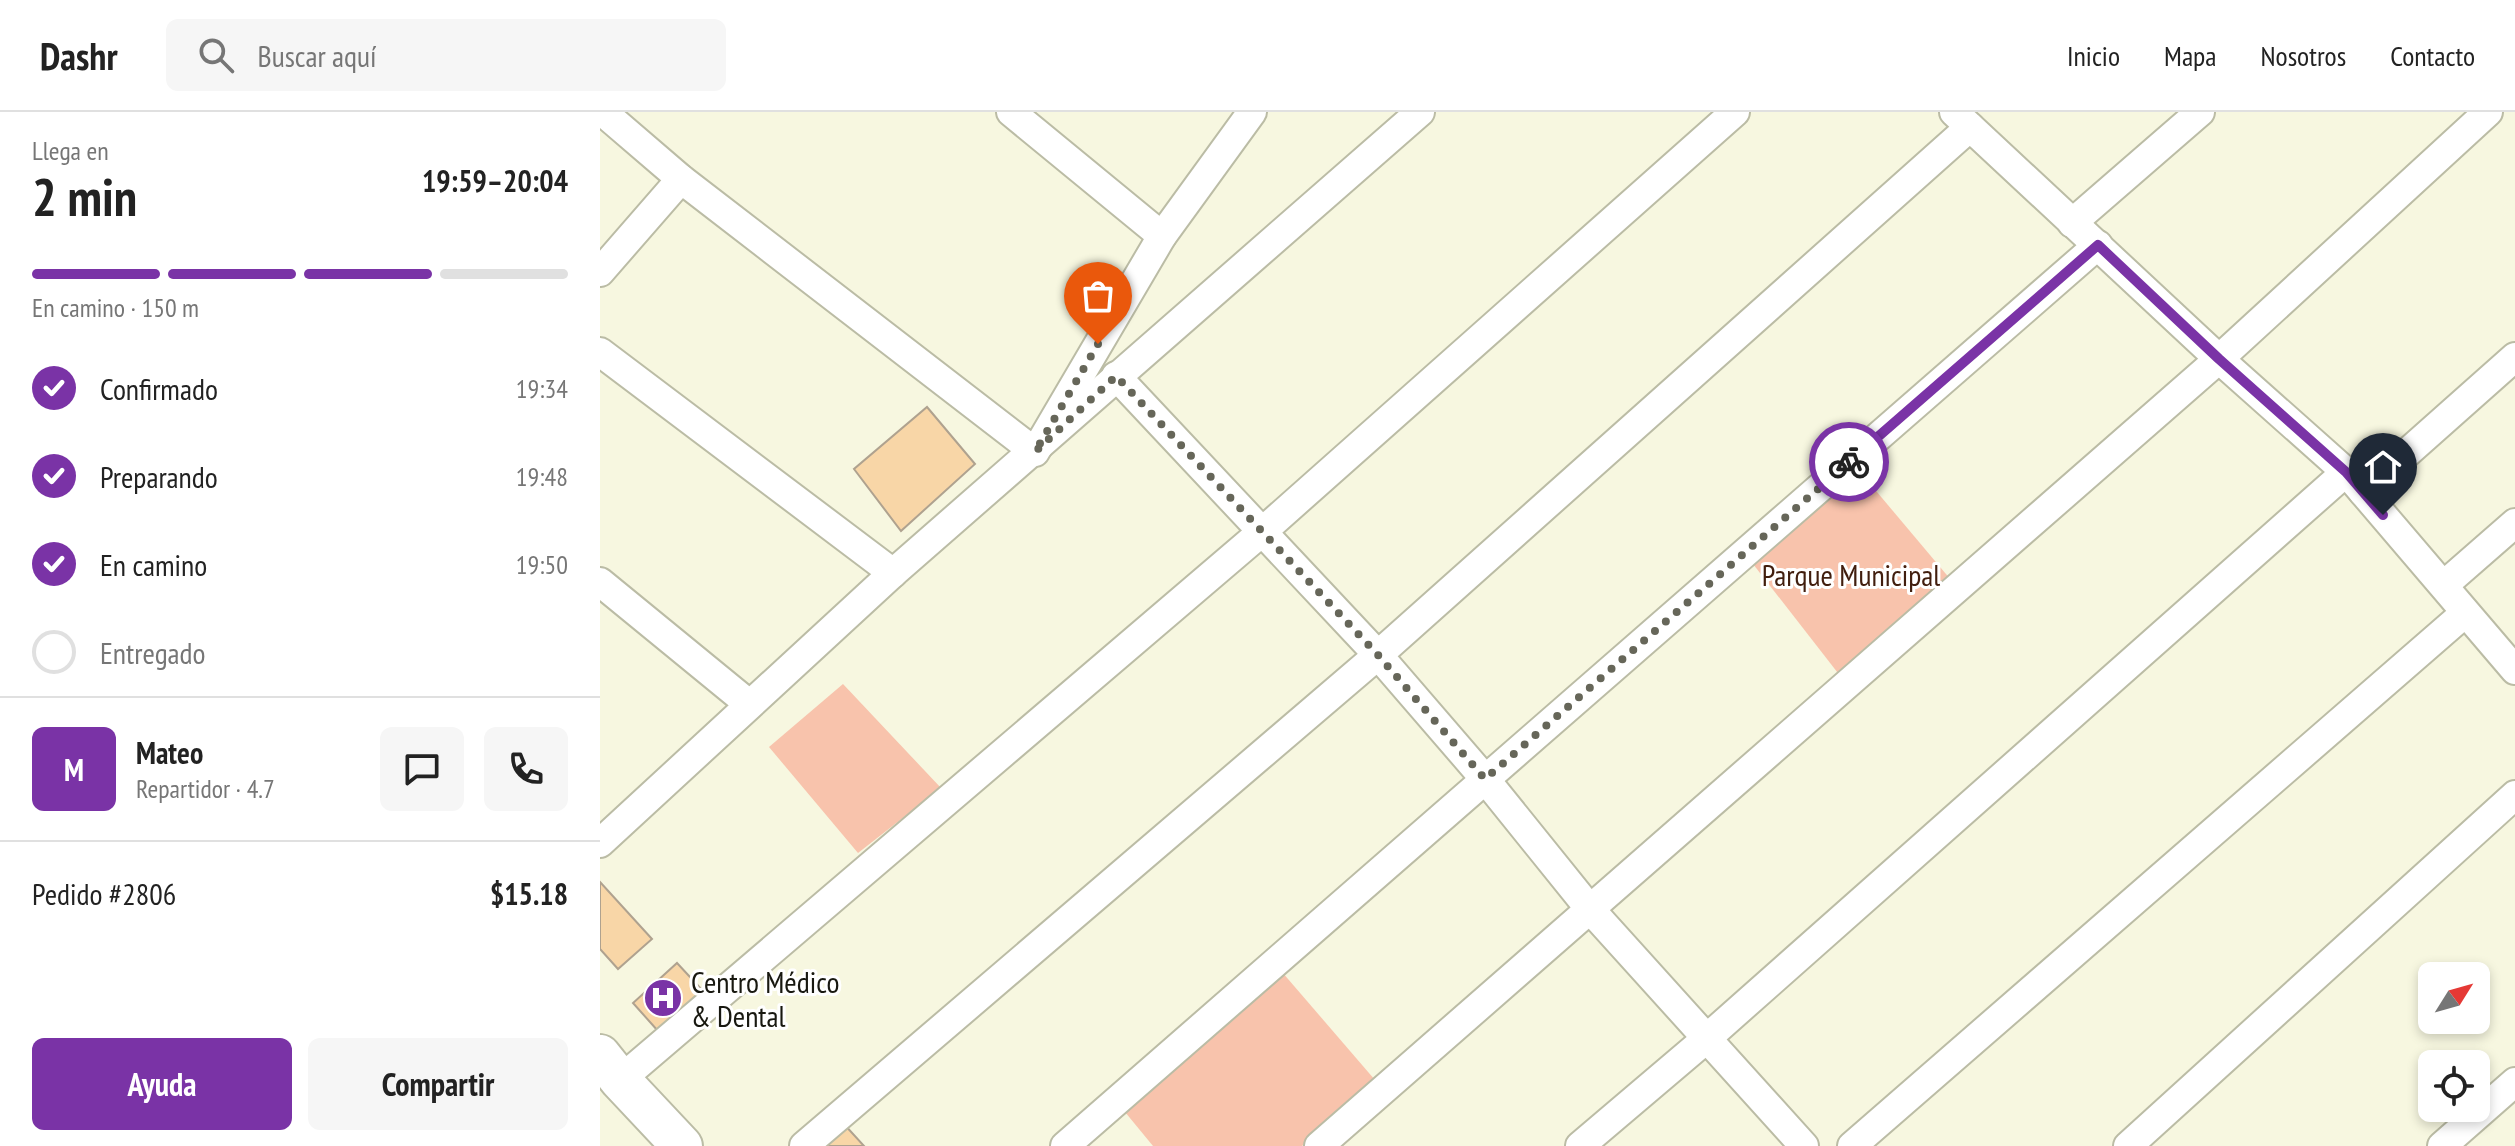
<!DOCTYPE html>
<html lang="es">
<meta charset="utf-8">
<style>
:root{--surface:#fff;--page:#f6f6f6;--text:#222;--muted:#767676;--line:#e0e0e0;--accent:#7a33a6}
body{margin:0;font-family:"PT Sans Narrow",sans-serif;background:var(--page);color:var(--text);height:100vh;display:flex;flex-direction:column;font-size:30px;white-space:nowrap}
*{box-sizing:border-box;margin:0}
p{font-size:26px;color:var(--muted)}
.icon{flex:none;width:44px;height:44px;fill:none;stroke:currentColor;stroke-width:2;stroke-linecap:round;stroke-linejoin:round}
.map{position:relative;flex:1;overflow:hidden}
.panel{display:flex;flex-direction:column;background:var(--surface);width:600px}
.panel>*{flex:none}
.needle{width:52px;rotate:53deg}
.tools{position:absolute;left:1818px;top:850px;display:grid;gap:16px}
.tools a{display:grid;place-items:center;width:72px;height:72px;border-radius:12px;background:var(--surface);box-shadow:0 4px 12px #0003;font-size:40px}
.pin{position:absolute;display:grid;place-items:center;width:68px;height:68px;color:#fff;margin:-82px -34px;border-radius:50% 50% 50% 0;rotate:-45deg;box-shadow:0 0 8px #0007}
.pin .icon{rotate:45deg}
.courier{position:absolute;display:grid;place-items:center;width:80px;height:80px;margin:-40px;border:6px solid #7a33a6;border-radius:50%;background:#fff;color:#222;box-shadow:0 2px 10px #0007}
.head em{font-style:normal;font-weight:800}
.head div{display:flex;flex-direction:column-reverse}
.head{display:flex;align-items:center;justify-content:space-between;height:136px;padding:0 32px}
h1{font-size:52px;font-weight:800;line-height:60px}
.bar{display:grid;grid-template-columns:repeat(4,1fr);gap:12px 8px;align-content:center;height:96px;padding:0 32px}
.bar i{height:10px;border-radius:6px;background:var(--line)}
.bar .current{background:var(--accent)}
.bar p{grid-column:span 4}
.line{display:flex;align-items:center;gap:20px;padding:0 32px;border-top:2px solid var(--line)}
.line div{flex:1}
.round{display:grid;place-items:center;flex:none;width:84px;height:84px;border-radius:12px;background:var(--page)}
ol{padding:0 32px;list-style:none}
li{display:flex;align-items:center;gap:24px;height:88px}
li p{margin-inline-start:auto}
li .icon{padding:8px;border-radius:50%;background:var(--accent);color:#fff;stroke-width:4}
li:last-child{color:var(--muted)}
li i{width:44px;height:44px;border:4px solid var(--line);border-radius:50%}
.cta{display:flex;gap:16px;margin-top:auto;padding:16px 32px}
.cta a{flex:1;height:92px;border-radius:12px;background:var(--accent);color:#fff;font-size:32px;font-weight:800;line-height:92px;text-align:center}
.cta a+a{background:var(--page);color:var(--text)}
header{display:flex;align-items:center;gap:48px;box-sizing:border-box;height:112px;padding:0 40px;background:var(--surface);border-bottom:2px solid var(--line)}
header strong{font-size:38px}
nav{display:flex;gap:44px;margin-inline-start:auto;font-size:28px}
.search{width:560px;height:72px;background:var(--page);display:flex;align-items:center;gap:20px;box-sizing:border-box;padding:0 28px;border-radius:12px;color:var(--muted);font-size:30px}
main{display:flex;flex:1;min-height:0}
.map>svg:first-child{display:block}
.green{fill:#f8c3ac}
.building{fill:#f8d6a7;stroke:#afa28f;stroke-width:2}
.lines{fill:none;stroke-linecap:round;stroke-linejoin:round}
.street-casing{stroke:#bbbca5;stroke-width:32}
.secondary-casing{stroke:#bbbca5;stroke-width:44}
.street{stroke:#fff;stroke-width:28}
.secondary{stroke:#fff;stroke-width:40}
.done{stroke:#666659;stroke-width:8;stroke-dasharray:0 14.4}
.route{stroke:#7a33a6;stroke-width:10}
.labels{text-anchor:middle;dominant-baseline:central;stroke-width:6;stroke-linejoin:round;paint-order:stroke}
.park-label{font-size:30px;fill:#411e0e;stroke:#fff}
.poi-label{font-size:30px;fill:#181810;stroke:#fff;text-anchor:start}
</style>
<header>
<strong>Dashr</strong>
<div class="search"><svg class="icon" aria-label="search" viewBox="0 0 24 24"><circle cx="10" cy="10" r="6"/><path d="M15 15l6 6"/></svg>Buscar aquí</div>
<nav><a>Inicio</a><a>Mapa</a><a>Nosotros</a><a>Contacto</a></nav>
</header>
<main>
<section class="panel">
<div class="head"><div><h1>2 min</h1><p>Llega en</p></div><em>19:59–20:04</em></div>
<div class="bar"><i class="current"></i><i class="current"></i><i class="current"></i><i></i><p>En camino · 150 m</p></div>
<ol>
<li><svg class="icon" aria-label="check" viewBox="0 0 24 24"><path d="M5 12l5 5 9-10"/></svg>Confirmado<p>19:34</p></li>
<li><svg class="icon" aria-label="check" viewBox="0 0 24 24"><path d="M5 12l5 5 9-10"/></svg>Preparando<p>19:48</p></li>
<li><svg class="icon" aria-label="check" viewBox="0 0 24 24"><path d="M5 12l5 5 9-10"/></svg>En camino<p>19:50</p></li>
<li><i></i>Entregado</li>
</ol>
<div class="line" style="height:144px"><b class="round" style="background:var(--accent);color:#fff">M</b><div><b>Mateo</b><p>Repartidor · 4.7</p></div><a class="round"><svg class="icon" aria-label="chat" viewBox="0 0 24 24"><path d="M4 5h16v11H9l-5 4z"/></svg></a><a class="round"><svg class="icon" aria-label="phone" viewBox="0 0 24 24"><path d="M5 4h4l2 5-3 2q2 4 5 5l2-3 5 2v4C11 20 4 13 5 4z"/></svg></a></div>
<div class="line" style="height:104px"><div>Pedido #2806</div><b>$15.18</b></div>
<div class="cta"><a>Ayuda</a><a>Compartir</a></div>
</section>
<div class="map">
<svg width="1915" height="1034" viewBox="0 0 1915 1034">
<rect width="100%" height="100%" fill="#f7f7e0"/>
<g class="green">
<polygon points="1261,361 1351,468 1241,565 1153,452"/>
<polygon points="243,572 341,676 258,741 169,635"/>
<polygon points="682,860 775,968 702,1034 553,1034 525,1000"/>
</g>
<g class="building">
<polygon points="327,295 375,352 301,419 254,357"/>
<polygon points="0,770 52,827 18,857 0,837"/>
<polygon points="77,851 103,879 58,919 33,891"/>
<polygon points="243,1011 264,1034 218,1034"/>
</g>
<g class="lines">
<defs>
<g id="street">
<polyline points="3,0 81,67 435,340 562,124 411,0"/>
<polyline points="1354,0 1619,247 1746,360 1915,558"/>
<polyline points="1472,111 1600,0"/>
<polyline points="562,124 652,0"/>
<polyline points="0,160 81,67"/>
<polyline points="0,240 293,461"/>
<polyline points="516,264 778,543 885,667 989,796 1204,1034"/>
<polyline points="1763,380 1915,245"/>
<polyline points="0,470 149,592"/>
<polyline points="1844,473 1915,411"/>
<polyline points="0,731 293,461 820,0"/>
<polyline points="20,968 663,419 1135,0"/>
<polyline points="204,1034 778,543 1370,15"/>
<polyline points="465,1034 1498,133"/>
<polyline points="719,1034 1619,247 1888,0"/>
<polyline points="980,1034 1106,927 1746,360"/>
<polyline points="1252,1034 1865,501"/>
<polyline points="1528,1034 1915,683"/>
<polyline points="1842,1034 1915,970"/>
</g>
<polyline id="secondary" points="0,943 20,968 82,1034"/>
</defs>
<use href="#street" class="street-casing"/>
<use href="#secondary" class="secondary-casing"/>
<use href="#street" class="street"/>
<use href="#secondary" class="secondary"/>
</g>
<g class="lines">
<polyline class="done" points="498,232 435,340 516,264 778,543 885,667 1249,350"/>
<polyline class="route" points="1249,350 1498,133 1619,247 1746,360 1783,403"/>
</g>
<defs>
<symbol id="hospital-disc" viewBox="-11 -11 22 22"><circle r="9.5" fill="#7a33a6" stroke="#fff"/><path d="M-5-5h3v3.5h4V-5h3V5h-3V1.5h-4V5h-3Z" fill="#fff"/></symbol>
</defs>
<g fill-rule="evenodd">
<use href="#hospital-disc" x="41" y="864" width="44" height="44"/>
</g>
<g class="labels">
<g class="park-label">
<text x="1251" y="462">Parque Municipal</text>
</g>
<g class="poi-label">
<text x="91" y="869">Centro Médico<tspan x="91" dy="34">&amp; Dental</tspan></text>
</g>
</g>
</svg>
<div class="tools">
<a><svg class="needle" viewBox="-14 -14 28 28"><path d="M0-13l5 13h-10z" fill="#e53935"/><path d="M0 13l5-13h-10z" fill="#767676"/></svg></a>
<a><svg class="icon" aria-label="locate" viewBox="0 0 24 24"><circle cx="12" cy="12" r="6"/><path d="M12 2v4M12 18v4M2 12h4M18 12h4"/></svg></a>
</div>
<div class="pin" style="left:498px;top:232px;background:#ea580c"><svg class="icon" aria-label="bag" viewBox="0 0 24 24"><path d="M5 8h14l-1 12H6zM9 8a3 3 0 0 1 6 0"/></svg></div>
<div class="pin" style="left:1783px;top:403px;background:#1f2937"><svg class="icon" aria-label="home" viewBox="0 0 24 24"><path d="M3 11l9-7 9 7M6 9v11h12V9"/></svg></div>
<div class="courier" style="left:1249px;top:350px"><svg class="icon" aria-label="bike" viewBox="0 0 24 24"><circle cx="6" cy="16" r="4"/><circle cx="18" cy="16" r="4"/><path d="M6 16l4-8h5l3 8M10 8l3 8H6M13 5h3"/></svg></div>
</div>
</main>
